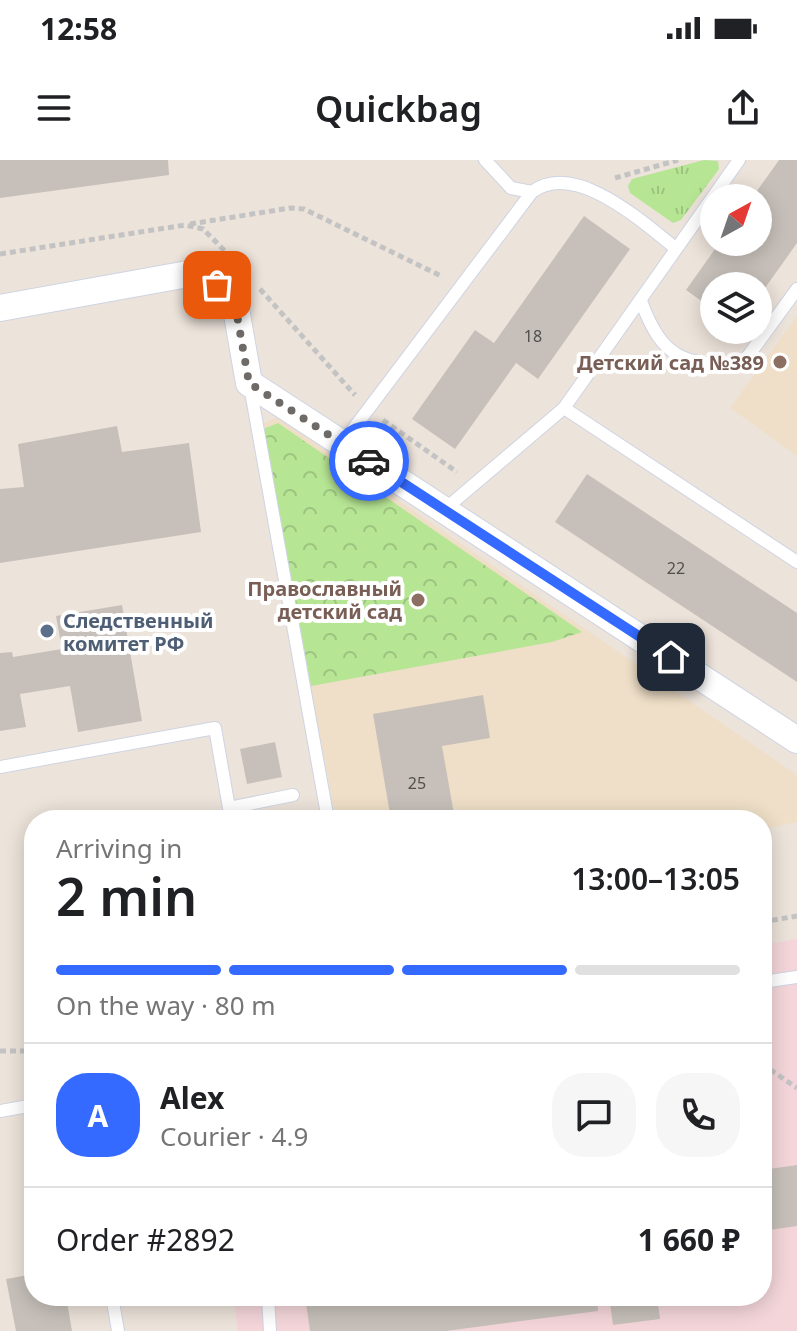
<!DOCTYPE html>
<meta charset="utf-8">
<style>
:root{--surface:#fff;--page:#f6f6f6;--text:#202124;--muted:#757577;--line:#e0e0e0;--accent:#346aff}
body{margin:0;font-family:"Noto Sans",sans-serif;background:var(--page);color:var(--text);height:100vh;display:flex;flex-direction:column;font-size:30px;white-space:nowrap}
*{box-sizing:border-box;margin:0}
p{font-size:26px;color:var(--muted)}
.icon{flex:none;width:44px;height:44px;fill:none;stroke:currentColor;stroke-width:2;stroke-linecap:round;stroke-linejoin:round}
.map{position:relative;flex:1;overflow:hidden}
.side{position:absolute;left:24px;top:650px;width:748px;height:496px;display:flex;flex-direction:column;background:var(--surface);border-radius:32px;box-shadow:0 4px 20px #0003}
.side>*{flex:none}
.needle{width:52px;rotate:40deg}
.controls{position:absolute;left:700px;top:24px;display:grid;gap:16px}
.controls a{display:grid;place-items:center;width:72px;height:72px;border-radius:50%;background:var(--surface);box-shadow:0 4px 20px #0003;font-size:40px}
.pin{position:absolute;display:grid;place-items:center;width:68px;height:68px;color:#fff;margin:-34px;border-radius:16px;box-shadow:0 4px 12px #0006}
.courier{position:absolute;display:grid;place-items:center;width:80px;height:80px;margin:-40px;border:6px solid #346aff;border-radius:50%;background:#fff;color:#222;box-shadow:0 2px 10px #0007}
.headline em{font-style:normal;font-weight:600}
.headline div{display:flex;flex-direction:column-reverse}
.headline{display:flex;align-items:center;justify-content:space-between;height:136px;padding:0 32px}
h1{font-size:52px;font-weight:600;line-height:60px}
.bar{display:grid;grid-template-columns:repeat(4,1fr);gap:12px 8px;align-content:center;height:96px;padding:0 32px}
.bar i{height:10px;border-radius:6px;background:var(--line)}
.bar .active{background:var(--accent)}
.bar p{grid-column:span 4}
.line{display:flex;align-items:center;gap:20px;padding:0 32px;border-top:2px solid var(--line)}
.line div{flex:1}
.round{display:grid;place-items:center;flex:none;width:84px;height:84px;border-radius:32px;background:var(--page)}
.status{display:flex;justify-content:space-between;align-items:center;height:56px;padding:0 40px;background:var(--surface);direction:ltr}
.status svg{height:22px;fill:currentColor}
header{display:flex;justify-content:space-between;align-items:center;height:104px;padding:0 32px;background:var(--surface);font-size:36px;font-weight:600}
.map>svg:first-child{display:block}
.education{fill:#efdfc8}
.medical{fill:#f4d6da}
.grass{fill:url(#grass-tufts)}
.park{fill:url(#park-crowns)}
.building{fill:#c7c0ba}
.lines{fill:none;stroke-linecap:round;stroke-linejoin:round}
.lane-casing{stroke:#cfd4e3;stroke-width:14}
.street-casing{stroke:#cfd4e3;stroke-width:28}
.path{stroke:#c3c3c3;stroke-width:5;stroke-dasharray:6 4;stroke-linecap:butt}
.lane{stroke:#fff;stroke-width:12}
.street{stroke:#fff;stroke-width:26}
.done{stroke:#6d6a67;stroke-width:8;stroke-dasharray:0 14.4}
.route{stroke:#346aff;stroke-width:10}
.education-dot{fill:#8d6e63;stroke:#fff;stroke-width:3}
.service-dot{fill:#5c6f8a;stroke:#fff;stroke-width:3}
.labels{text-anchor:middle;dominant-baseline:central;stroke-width:8;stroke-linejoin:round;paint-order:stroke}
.number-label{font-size:16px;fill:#504f4d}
.education-label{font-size:20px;font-weight:bold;fill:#785e54;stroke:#fff;text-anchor:end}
.service-label{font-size:20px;font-weight:bold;fill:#4e5e75;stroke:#fff;text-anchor:start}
</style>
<div class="status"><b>12:58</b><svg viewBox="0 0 49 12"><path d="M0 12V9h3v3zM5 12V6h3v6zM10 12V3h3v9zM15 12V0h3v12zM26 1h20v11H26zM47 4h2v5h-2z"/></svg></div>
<header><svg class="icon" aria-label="menu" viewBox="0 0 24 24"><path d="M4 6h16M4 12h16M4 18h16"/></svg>Quickbag<svg class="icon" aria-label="share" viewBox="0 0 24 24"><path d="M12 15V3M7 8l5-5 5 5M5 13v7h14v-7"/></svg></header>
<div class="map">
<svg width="797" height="1171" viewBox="0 0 797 1171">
<defs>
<pattern id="grass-tufts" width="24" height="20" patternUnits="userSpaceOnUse" patternTransform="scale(2)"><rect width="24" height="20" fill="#b6e594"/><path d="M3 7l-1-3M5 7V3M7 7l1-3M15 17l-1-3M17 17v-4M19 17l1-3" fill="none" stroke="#9cc480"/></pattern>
<pattern id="park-crowns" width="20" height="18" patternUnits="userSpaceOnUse" patternTransform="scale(2)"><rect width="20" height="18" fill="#b6e594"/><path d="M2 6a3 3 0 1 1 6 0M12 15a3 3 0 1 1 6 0" fill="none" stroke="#9cc480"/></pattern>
</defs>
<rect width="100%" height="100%" fill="#ece3da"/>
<g class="education">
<polygon points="797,156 797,296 730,248"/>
<polygon points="277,257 797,615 797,662 762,670 762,660 336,660 260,265"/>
</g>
<polygon class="medical" points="797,779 797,1171 238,1171 233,1136 762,1136 762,785"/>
<polygon class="grass" points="704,0 718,1 719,9 681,60 673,63 630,33 628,26 632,19"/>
<polygon class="park" points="278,263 582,472 552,482 311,526 263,269"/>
<g class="building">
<polygon points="0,0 168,0 169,15 0,38"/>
<polygon points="779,0 797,0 797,83 758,138 758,126 714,126 714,150 686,130 720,82 758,82 758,38 752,38"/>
<polygon points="584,56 630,89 538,219 516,203 455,289 412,259 475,170 494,183"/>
<polygon points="117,266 122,292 189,283 201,372 0,403 0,329 24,327 18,284"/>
<polygon points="587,314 797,453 797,522 555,362"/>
<polygon points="122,445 142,561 78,572 70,526 20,534 26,567 0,571 0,493 12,492 13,497 62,489 56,456"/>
<polygon points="483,535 490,578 442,586 455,660 391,660 373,554"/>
<polygon points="275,582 282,617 247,624 240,589"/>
<polygon points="797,1005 797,1066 762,1071 762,1010"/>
<polygon points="34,1114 34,1136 66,1136 72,1171 16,1171 6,1119"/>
<polygon points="305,1136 597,1136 598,1151 446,1171 310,1171"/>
<polygon points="609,1136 657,1136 660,1159 613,1165"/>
</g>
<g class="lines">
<defs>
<g id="lane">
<path d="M 532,32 C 574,0 640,60 674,87"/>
<path d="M 641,141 C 662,198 684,207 743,203 L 797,129"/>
<polyline points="250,226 328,660"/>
<polyline points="564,248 739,0"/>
<polyline points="342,284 532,32 511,28 485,0"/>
<polyline points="445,349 564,248 797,402"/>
<polyline points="0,607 215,568 229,648 293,635"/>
<polyline points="762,822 797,817"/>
<polyline points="0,951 34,945"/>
<polyline points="112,1136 118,1171"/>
<polyline points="268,1136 270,1171"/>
</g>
<polyline id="street" points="0,148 199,112 234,138 249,223 797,580"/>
</defs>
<use href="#lane" class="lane-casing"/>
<use href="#street" class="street-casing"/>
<g class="path">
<polyline points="615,18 678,0"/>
<polyline points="190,64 290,48 304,49 443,117"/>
<polyline points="0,94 185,65 203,69 238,104"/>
<polyline points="260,129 355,235"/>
<polyline points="383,260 457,312"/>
<polyline points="762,762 797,756"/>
<polyline points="0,891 34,891"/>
<polyline points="762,904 797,928"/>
</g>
<use href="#lane" class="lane"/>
<use href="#street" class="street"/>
</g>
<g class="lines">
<polyline class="done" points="217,125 234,138 249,223 369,301"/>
<polyline class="route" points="369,301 671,497"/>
</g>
<g class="education-dot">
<circle cx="780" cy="202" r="8"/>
<circle cx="418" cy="440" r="8"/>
</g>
<circle class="service-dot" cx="47" cy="471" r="8"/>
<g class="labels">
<g class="number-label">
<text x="533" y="176">18</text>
<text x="676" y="408">22</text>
<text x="417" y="623">25</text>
</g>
<g class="education-label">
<text x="764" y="202">Детский сад №389</text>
<text x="402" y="428">Православный<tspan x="402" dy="23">детский сад</tspan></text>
</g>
<g class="service-label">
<text x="63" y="460">Следственный<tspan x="63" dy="23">комитет РФ</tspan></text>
</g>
</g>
</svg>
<div class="controls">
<a><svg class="needle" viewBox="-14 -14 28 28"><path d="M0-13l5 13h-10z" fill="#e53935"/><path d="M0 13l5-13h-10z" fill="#757577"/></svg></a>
<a><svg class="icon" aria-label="layers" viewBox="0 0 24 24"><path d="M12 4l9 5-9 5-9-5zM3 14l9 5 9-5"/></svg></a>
</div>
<div class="pin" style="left:217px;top:125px;background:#ea580c"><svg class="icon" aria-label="bag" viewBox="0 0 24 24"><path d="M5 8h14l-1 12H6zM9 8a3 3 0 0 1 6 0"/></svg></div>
<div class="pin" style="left:671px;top:497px;background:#1f2937"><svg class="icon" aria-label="home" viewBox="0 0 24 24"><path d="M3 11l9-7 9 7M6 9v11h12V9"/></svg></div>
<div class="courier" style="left:369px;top:301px"><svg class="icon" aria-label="car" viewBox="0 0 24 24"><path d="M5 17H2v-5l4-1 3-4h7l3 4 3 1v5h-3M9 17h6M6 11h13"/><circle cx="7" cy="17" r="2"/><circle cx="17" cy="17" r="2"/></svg></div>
<section class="side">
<div class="headline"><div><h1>2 min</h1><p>Arriving in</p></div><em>13:00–13:05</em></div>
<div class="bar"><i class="active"></i><i class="active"></i><i class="active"></i><i></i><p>On the way · 80 m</p></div>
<div class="line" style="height:144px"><b class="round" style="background:var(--accent);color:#fff">A</b><div><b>Alex</b><p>Courier · 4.9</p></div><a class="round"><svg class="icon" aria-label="chat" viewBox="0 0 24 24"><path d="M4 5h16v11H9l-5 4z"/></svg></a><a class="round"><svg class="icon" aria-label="phone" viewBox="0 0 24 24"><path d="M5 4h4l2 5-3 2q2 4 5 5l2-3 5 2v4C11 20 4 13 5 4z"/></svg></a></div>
<div class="line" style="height:104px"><div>Order #2892</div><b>1 660 ₽</b></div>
</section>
</div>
